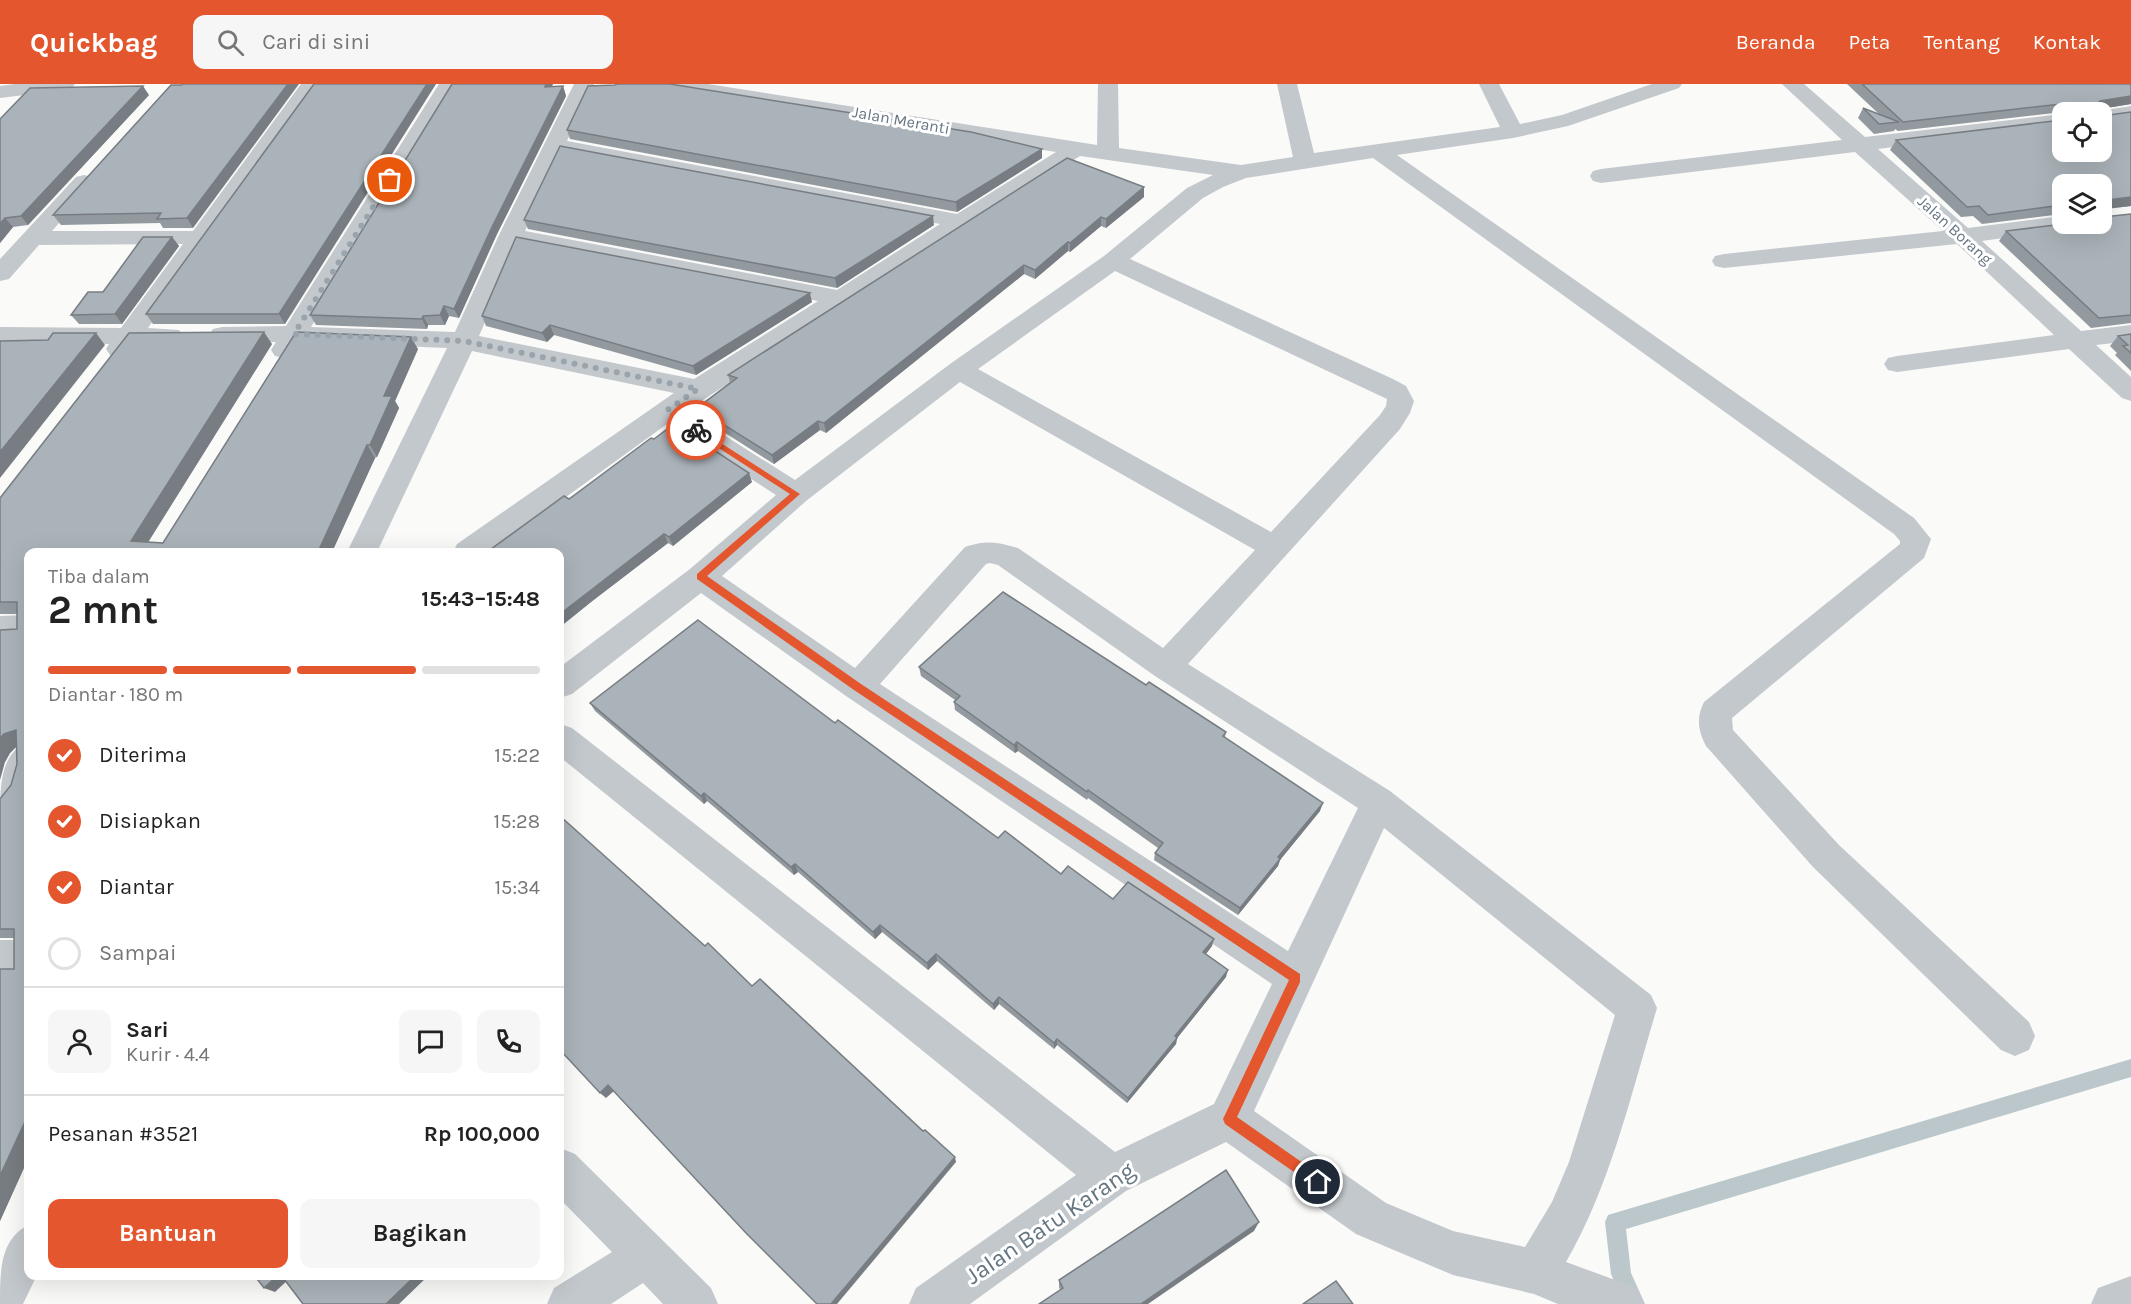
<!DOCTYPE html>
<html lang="id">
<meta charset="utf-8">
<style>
:root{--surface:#fff;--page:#f6f6f6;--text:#222;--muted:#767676;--line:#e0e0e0;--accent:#e4572e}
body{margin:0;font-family:Karla,sans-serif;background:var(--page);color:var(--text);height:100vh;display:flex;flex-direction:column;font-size:22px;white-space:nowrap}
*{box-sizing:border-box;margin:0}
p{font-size:20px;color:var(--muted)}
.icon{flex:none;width:33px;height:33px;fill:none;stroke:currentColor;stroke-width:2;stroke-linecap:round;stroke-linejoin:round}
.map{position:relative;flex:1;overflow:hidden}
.details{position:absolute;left:24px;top:464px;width:540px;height:732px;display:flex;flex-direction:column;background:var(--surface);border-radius:12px;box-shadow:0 6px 24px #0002}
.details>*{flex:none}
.fabs{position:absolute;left:2052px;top:18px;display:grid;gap:12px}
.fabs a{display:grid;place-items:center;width:60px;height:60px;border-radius:12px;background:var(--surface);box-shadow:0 6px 24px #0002;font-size:30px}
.pin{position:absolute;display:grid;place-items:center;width:51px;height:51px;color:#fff;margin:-26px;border:3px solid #fff;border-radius:50%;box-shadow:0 2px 6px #0007}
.courier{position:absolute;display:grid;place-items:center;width:60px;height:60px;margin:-30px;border:4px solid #e4572e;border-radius:50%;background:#fff;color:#222;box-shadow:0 2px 8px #0007}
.summary em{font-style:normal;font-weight:700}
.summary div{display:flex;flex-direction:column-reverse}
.summary{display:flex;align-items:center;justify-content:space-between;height:102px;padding:0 24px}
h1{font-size:39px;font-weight:700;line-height:45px}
.bar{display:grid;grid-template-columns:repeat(4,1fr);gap:9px 6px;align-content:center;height:72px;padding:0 24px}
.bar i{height:8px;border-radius:4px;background:var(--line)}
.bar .current{background:var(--accent)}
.bar p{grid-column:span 4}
.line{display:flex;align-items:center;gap:15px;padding:0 24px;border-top:2px solid var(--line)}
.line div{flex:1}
.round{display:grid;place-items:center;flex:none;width:63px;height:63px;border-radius:12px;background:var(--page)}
ol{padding:0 24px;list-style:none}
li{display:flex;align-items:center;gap:18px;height:66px}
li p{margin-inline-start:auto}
li .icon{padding:6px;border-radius:50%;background:var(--accent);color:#fff;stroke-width:4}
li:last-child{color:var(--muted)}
li i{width:33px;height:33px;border:3px solid var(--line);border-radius:50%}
.cta{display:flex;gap:12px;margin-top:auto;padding:12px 24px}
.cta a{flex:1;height:69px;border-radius:12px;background:var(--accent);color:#fff;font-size:24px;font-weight:700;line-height:69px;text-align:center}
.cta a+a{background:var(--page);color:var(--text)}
header{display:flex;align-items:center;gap:36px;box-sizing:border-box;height:84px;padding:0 30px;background:var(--accent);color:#fff}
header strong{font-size:28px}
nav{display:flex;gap:33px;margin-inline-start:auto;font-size:21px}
.search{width:420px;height:54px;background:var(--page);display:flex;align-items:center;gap:15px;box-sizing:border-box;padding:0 21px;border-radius:12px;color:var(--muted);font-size:22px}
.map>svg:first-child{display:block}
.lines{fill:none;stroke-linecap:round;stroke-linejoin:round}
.stream{fill:#bbc7cb;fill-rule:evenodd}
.minor{fill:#c3c8cc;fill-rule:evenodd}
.wall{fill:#929a9f}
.shaded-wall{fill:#777d82}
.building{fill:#aab3b9;stroke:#777d82;stroke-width:1.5}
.route{fill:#e4572e}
.done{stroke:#99a4ac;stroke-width:6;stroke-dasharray:0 10.8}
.labels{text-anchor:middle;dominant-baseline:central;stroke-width:6;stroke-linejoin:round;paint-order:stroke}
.far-street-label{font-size:16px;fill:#657683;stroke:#fff}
.near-street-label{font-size:24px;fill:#657683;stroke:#fff}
</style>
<header>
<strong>Quickbag</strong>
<div class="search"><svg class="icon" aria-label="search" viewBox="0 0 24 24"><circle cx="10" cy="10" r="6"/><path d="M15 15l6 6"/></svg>Cari di sini</div>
<nav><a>Beranda</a><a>Peta</a><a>Tentang</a><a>Kontak</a></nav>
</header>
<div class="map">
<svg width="2131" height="1220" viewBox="0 0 2131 1220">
<rect width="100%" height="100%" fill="#fafaf8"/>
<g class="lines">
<polygon class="stream" points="2131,975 2131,993 1626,1145 1631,1189 1645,1220 1624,1220 1611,1190 1605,1138 1608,1131"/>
<g class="minor">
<polygon points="15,0 75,0 72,4 65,6 0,14 0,2"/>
<path d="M 301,0 L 322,0 L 148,244 L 179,246 L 183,252 L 179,258 L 170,260 L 136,260 C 128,271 124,275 110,271 L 106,265 L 109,260 L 0,259 L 0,243 L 121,244 L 183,160 L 39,161 L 9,195 L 0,197 L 0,175 L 76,93 L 84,91 L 92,93 L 95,98 L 52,147 L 193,147 Z"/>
<path d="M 439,0 L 459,0 L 311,243 L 455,248 L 499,151 L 574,0 L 594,0 L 567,57 L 957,130 L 1056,68 L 667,6 L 660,4 L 657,0 L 708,0 L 1097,61 L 1098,0 L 1118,0 L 1119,64 L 1241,81 L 1293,73 L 1277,0 L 1297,0 L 1314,69 L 1500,43 L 1479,0 L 1499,0 L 1520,40 L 1562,31 L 1652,0 L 1682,0 L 1679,4 L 1568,42 L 1513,54 L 1397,71 L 1914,434 L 1931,455 L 1924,474 L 1732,634 L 1733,646 L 1839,761 L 2029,938 L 2035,952 L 2029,966 L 2015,972 L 2001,966 L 1813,783 L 1706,662 C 1698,646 1696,634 1704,618 L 1900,460 L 1900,457 L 1894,450 L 1373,74 L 1246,94 L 1223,103 L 1203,114 L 1130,175 L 1393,295 L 1406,302 L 1414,317 L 1410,329 L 1400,345 L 1188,580 L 1390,707 L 1651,911 L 1657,924 C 1631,1010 1611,1100 1566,1178 L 1637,1204 L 1644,1220 L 1558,1220 L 1534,1210 L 1453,1191 L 1356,1150 L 1226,1058 L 1126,1107 L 970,1220 L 909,1220 L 916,1204 L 1076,1091 L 560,673 L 560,640 L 572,644 L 1115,1068 L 1214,1020 L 1272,900 L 846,612 L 701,509 L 572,610 L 560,614 L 560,583 L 690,485 L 776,411 L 667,340 L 490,468 L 453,468 L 457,460 L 674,309 L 472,267 L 377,468 L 347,468 L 447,264 L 302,258 L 293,272 L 284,274 L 275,272 L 271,266 L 276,258 L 222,259 L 213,257 L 209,251 L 213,245 L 222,243 L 286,242 ZM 562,69 L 940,140 L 837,206 L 525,147 ZM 1080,72 L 1213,91 L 1187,104 L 1104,172 L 950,280 L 795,396 L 686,327 ZM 519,160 L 818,217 L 694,295 L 479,252 ZM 1115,187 L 1387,315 L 1386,322 L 1380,331 L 1271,448 L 978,285 ZM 960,298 L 1255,466 L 1163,564 L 1018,464 C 996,458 987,456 965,463 L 855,584 L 722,492 L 806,417 ZM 990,479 L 998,481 L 1155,592 L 1358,724 L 1288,867 L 880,600 L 986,480 ZM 1384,744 L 1615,931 L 1569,1078 L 1552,1118 L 1525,1163 L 1453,1147 L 1386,1119 L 1254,1027 Z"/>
<polygon points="1782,0 1804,0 1865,53 2062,30 2062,42 1878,65 1968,144 2062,132 2062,140 2073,140 2070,144 2062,146 1982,157 2081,247 2131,241 2131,257 2096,261 2131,293 2131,317 2122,314 2069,265 1897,288 1888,286 1884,280 1888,274 1897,272 2054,251 1957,160 1724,184 1715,182 1712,177 1715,172 1724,170 1943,147 1855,68 1601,99 1593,97 1590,92 1593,87 1601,85 1842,56"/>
<polygon points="2131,22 2131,34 2102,38 2102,28 2094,28"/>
<polygon points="28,531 28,555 0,556 0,532"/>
<path d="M 28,658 C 31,685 31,721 0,732 C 0,703 0,669 28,658 Z"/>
<rect x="0" y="856" width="28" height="36"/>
<polygon points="560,1064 575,1070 711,1204 718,1220 663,1220 643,1199 611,1220 547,1220 554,1204 612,1168 560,1115"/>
<path d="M 28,1141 L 28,1191 L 37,1191 L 23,1220 L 0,1220 C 0,1187 0,1156 28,1141 Z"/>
<polygon points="2131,1192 2131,1220 2091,1220 2098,1204"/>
</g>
</g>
<g class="wall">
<polygon points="314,0 285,240 153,240 146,230"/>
<polygon points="1847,0 2131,0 2131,20 2106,24 2106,29 2109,31 2131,28 2131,122 2107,125 2107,128 2104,133 2131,130 2131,239 2091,244 1999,157 2006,147 2102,140 2062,100 2062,132 2062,130 1982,140 1973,132 1961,133 1890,66 1896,56 2062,36 2102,28 2063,28 1898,47 1895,45 1894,47 1874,50 1858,34 1863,24 1880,31"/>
<polygon points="171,1 193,144 163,144 160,139 61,141 53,131"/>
<polygon points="563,2 566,12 497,150 459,234 449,232 445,241 428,241 427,245 316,241 310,231 552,3"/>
<polygon points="149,11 28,141 13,143 0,159 0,35"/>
<polygon points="567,46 1042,65 1042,74 957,128 570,55"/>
<polygon points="1144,113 1106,144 1101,142 1070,168 1068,167 1035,195 1024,190 826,349 820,346 774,380 700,333 697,324 730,298 728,291"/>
<polygon points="524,136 934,141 837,204 528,145"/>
<polygon points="172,153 179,162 122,240 79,240 71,231 103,208"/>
<polygon points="812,218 696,291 554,251 547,258 486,242 482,232"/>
<polygon points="2131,250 2131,287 2115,271 2117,269 2110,262 2118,252"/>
<polygon points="272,260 148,458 163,459 418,265 395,317 399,324 377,373 375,374 332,468 28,468 28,1075 0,1137 0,885 14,885 14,854 0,854 0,715 11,701 17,680 16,663 10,669 5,678 17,545 17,530 0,530 0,414"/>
<polygon points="752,398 673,462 668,459 591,518 560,543 560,468 569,415"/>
<polygon points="919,583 1146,601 1226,648 1225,653 1320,727 1280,776 1278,782 1238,831 1154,776 1155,769 1158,764 1088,714 1087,716 1018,667 1015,669 955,626 954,618 955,616 921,592"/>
<polygon points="590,619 835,639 998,754 1061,790 1113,815 1212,862 1206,870 1226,893 1177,954 1176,960 1127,1019 1057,961 1054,965 999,920 994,926 937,877 928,886 882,848 875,855 798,788 794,791 707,717 704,720 595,627"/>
<polygon points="1254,1147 1060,1206 1059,1203 1059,1196"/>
</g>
<g class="shaded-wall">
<polygon points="288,0 299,0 193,144 187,134"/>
<polygon points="427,0 436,0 285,240 279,230"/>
<polygon points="546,0 553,0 548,12 545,3"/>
<polygon points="143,2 149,11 28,141 21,132"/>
<polygon points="563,2 566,12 497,150 459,234 454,225 493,141"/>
<polygon points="2131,12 2131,20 2094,26 2100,17"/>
<polygon points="1042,65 1042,74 957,128 956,118"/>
<polygon points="1144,103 1144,113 1106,144 1106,135"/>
<polygon points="2131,113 2131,122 2102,125 2108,116"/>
<polygon points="933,132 934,141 837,204 835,194"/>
<polygon points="1101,133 1101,142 1070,168 1070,159"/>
<polygon points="5,134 13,143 0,159 0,140"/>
<polygon points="172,153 179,162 122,240 115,230"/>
<polygon points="1068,158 1068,167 1035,195 1035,186"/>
<polygon points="1024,181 1024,190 826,349 824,339"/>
<polygon points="810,209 812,218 696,291 693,282"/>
<polygon points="444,222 449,232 445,241 440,231"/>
<polygon points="423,232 428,241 427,245 422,235"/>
<polygon points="550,241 554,251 547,258 542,249"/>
<polygon points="264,248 272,260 142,468 131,457"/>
<polygon points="96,249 105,261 0,394 0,368"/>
<polygon points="411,253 418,265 395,317 399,324 377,373 370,361 384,312"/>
<polygon points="818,337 820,346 774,380 772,371"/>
<polygon points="367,361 375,374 332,468 318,468"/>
<polygon points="749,389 752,398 673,462 669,453"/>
<polygon points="664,450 668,459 591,518 560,543 560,530"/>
<polygon points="16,646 18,661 10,669 5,678 0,696 0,654 4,650"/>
<polygon points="1017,658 1018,667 1015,669 1014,661"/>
<polygon points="704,709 707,717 704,720 701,712"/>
<polygon points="1323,719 1320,727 1280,776 1278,782 1238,831 1240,824 1278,773"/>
<polygon points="795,780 798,788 794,791 791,783"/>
<polygon points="880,841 882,848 875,855 873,848"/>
<polygon points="1214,855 1212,862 1202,875 1203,868"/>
<polygon points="936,870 937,877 928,886 927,879"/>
<polygon points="1228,886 1226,893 1174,958 1175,952"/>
<polygon points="999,913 999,920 994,926 993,920"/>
<polygon points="1177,954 1176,960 1127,1019 1128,1014"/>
<polygon points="1057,955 1057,961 1054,965 1054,959"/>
<polygon points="608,1001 614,1007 606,1014 600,1009"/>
<polygon points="28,1031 28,1075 0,1137 0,1092"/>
<polygon points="955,1073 956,1078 837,1220 831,1220"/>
<polygon points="1259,1138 1254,1147 1148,1220 1141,1220"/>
<polygon points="278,1191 284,1191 291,1193 275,1208 264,1204"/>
<polygon points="416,1191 429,1191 399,1220 386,1220"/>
</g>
<g class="building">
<polygon points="183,0 288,0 187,134 157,135 161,129 53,131 171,1 182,1"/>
<polygon points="314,0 427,0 279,230 146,230"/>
<polygon points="452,0 546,0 545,3 563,2 493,141 454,225 444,222 440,231 423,232 422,235 310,231"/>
<polygon points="617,0 670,0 971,48 1042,65 956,118 567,46 588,2 615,1"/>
<polygon points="1862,0 2131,0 2131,12 2100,17 2098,19 2106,21 2106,29 2109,31 2131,28 2131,113 2108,116 2107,128 2102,129 2103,133 2131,130 2131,231 2099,234 2006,147 2064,140 2102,140 2102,100 2062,100 2062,121 1988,131 1979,122 1967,123 1896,56 2062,36 2062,68 2102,68 2102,28 2070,28 2070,19 1903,38"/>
<polygon points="143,2 21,132 5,134 0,140 0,35 30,4"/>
<polygon points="1863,24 1899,38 1879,40"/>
<polygon points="560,62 933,132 835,194 524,136"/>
<polygon points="1067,74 1144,103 1106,135 1101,133 1070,159 1068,158 1035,186 1024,181 824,339 818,337 772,371 697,324 737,294 728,291"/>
<polygon points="143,153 172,153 115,230 71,231 88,208 103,208"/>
<polygon points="516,153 810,209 693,282 550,241 542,249 482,232"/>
<polygon points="264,248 131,457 163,459 296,248 411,253 384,312 392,312 370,361 367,361 318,468 28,468 28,1006 25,1012 28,1012 28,1031 0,1092 0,885 14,885 14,845 0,845 0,715 11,701 17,680 16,646 4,650 0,654 0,546 17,545 17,518 0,518 0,414 129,249"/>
<polygon points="53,249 96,249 0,368 0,257 48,256"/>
<polygon points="2131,250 2131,269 2123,262 2128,261 2118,252"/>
<polygon points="674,340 749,389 669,453 664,450 560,530 560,468 487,468 564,412 569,415 651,354 654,355"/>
<polygon points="1003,508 1146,601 1149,598 1226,648 1223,652 1323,719 1278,773 1280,775 1240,824 1155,769 1163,759 1088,706 1087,708 1017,658 1014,661 954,618 960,612 919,583"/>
<polygon points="698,536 835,639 838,636 998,754 1005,747 1061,790 1068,782 1113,815 1128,798 1214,855 1203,868 1228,886 1175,952 1177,954 1128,1014 1057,955 1054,959 999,913 993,920 936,870 927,879 880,841 873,848 795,780 791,783 704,709 701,712 590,619"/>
<polygon points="560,732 705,862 708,859 752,902 760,895 923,1047 925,1046 955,1073 831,1220 817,1220 746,1149 608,1001 600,1009 560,966"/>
<polygon points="1226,1086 1259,1138 1141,1220 1039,1220 1063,1204 1059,1196"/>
<polygon points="254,1191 278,1191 264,1204"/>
<polygon points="281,1191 416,1191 386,1220 303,1220"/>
<polygon points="1336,1197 1353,1220 1303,1220"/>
</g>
<polygon class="route" points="696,343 800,410 707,492 861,600 1300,890 1300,898 1237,1033 1323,1093 1324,1098 1323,1102 1318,1104 1314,1102 1225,1040 1223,1035 1289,896 854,606 697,495 697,490 790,410 694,348 694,344"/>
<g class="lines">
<polyline class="done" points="390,96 294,250 464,257 698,305 666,327 696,346"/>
</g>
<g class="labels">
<g class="far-street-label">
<text transform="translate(901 36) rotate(10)">Jalan Meranti</text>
<text transform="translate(1955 146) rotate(42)">Jalan Borang</text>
</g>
<g class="near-street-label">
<text transform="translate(1050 1139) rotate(-34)">Jalan Batu Karang</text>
</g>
</g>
</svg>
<div class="fabs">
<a><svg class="icon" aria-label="locate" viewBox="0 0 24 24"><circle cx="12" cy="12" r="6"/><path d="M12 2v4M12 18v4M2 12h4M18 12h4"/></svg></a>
<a><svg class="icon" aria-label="layers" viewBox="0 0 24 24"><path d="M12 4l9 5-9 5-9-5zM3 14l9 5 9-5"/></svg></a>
</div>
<div class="pin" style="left:390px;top:96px;background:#ea580c"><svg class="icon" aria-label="bag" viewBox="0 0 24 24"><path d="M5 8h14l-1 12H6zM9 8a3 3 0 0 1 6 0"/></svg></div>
<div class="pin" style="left:1318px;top:1098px;background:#1f2937"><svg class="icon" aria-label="home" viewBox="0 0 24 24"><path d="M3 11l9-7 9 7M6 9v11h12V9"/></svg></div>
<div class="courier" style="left:696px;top:346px"><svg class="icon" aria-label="bike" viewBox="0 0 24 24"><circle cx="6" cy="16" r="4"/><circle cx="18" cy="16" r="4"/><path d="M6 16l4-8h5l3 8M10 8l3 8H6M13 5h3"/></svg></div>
<section class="details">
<div class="summary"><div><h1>2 mnt</h1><p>Tiba dalam</p></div><em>15:43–15:48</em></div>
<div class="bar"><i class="current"></i><i class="current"></i><i class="current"></i><i></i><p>Diantar · 180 m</p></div>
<ol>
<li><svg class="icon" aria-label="check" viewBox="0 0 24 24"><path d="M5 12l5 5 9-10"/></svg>Diterima<p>15:22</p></li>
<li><svg class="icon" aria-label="check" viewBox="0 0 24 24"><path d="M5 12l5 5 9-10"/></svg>Disiapkan<p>15:28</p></li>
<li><svg class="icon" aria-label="check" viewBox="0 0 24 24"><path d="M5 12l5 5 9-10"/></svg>Diantar<p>15:34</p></li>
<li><i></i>Sampai</li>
</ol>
<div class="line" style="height:108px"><a class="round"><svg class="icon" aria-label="person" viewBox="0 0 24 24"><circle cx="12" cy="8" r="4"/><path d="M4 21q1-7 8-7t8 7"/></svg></a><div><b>Sari</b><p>Kurir · 4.4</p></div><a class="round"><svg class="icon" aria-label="chat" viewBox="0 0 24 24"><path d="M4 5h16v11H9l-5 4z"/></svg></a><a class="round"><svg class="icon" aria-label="phone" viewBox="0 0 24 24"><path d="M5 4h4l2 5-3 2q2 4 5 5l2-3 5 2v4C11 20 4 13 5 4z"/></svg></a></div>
<div class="line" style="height:78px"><div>Pesanan #3521</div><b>Rp 100,000</b></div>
<div class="cta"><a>Bantuan</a><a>Bagikan</a></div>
</section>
</div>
